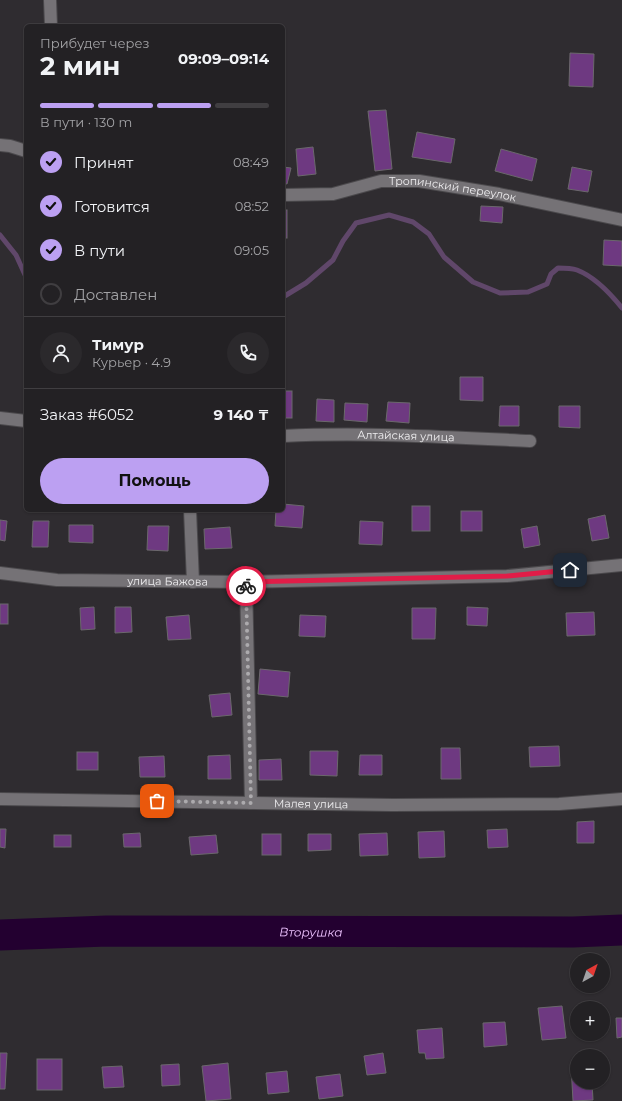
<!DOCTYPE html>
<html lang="ru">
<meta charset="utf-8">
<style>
:root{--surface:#232124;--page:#2b292c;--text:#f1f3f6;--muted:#a3a3a6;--line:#403e41;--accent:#bca0f2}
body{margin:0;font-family:Montserrat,sans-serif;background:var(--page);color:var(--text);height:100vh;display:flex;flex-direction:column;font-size:15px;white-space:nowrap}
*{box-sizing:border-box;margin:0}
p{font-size:13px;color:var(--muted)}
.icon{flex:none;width:22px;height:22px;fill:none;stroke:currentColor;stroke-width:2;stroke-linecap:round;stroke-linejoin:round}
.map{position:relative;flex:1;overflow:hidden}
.sheet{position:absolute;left:24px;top:24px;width:261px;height:488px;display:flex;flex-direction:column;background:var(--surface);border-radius:6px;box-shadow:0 1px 3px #0004,0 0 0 1px var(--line)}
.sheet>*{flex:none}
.needle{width:26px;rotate:40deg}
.fabs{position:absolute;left:570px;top:953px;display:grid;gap:8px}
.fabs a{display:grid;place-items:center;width:40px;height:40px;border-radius:50%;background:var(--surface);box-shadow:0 1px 3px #0004,0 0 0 1px var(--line);font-size:20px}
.pin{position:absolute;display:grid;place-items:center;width:34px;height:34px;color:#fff;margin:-17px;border-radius:8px;box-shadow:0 2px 6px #0006}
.courier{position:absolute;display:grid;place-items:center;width:40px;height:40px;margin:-20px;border:3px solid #e11d48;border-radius:50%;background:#fff;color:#222;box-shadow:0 1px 5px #0007}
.overview em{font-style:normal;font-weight:700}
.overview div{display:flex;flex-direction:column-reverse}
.overview{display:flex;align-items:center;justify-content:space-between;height:68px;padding:0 16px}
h1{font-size:26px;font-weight:700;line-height:30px}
.bar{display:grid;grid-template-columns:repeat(4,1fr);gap:6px 4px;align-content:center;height:48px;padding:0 16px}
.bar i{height:5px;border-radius:3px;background:var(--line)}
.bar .current{background:var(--accent)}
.bar p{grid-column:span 4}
.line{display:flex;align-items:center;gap:10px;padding:0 16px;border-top:1px solid var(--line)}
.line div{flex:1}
.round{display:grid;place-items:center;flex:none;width:42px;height:42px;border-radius:21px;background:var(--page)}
ol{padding:0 16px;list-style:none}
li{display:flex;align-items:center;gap:12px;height:44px}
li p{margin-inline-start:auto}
li .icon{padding:4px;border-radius:50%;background:var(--accent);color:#111;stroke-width:4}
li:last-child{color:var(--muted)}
li i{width:22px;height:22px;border:2px solid var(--line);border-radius:50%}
.cta{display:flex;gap:8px;margin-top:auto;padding:8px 16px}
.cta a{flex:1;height:46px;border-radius:24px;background:var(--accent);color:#111;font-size:16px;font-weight:700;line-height:46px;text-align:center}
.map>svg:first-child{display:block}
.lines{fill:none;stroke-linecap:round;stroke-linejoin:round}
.stream{stroke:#60476a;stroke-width:5}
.river{stroke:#230030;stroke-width:31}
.building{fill:#6e3981;stroke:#6b686c}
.minor-casing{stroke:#4b494c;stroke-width:14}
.minor{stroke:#757276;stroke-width:12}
.done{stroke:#acaaad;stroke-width:4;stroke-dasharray:0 7.2}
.route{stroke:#e11d48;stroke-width:5}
.labels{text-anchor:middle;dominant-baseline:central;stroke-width:3.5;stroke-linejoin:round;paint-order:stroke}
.street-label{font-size:11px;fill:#efeef0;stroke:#2f2c30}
.water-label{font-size:12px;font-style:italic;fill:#ecc0fd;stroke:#2f2c30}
</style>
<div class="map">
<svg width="622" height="1101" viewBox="0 0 622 1101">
<rect width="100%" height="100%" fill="#2f2c30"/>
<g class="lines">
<g class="stream">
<polyline points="0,235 16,255 26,277"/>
<path d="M 283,297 L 306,283 L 333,260 L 343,241 L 356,223 L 389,215 L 413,222 L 429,234 L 444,257 L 473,282 L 500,293 L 528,292 L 547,284 L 551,274 L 558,268 C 564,268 571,268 577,270 C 595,277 610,293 622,308"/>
</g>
<path class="river" id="s1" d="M 0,935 L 107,931 L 573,932 L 622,930"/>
</g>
<g class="building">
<polygon points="570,53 594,54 593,87 569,86"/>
<polygon points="386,110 392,169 375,171 368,111"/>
<polygon points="417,132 455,139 451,163 412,157"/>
<polygon points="313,147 316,174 298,176 296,149"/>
<polygon points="501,149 537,159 532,181 495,171"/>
<polygon points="283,167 291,168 287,184 283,183"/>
<polygon points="572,167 592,171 588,192 568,189"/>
<polygon points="481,206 503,207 502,223 480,221"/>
<rect x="283" y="210" width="4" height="28"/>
<polygon points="604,240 622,241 622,266 603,265"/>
<polygon points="460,377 483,377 483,401 460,400"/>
<rect x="283" y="391" width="9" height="27"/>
<polygon points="317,399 334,400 334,422 316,421"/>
<polygon points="388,402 410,403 409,423 386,421"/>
<polygon points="345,403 368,404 367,422 344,420"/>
<polygon points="500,406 519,406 519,426 499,426"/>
<polygon points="559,406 580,406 580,428 559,427"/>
<polygon points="283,504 304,506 302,528 275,526 276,510 283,510"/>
<rect x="412" y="506" width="18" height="25"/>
<rect x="461" y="511" width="21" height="20"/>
<polygon points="605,515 609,538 592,541 588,519"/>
<polygon points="0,520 7,521 5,541 0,540"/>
<polygon points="33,521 49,521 48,547 32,547"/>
<polygon points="360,521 383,522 382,545 359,544"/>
<polygon points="69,525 93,525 93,543 69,542"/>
<polygon points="148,526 169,526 168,551 147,550"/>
<polygon points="537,526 540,545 524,548 521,529"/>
<polygon points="230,527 232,548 205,549 204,529"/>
<rect x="0" y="604" width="8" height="20"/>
<polygon points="94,607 95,629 81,630 80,608"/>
<polygon points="115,607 131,607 132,632 115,633"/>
<polygon points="467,607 488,608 487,626 467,625"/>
<polygon points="412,608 436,608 435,639 412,639"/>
<polygon points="594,612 595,635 567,636 566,613"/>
<polygon points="189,615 191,639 168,640 166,617"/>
<polygon points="300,615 326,616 325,637 299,636"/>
<polygon points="260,669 290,672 288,697 258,694"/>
<polygon points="230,693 232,715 212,717 209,695"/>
<polygon points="559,746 560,766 530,767 529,747"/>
<polygon points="441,748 460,748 461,779 441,779"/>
<polygon points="310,751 338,751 337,776 310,775"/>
<rect x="77" y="752" width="21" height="18"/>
<polygon points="230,755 231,779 208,779 208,756"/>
<polygon points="360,755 382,755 382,775 359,775"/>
<polygon points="164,756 165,777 140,777 139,757"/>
<polygon points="281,759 282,780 259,780 259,760"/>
<polygon points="594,821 594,843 577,843 577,822"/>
<polygon points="0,829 6,829 5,848 0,847"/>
<polygon points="507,829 508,847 488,848 487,830"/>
<polygon points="444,831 445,857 419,858 418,832"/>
<polygon points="140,833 141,847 124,847 123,834"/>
<polygon points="387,833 388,855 360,856 359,834"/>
<rect x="262" y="834" width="19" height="21"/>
<polygon points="308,834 331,834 331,850 308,851"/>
<rect x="54" y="835" width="17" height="12"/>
<polygon points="216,835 218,853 191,855 189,837"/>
<polygon points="562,1006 566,1038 542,1040 538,1008"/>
<polygon points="616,1018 622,1018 622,1037 617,1038"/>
<polygon points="505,1022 507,1045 484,1047 483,1023"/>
<polygon points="442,1028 444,1058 426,1059 425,1053 419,1053 417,1030"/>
<polygon points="0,1053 7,1053 5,1089 0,1089"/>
<polygon points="383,1053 386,1073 367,1075 364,1056"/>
<rect x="37" y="1059" width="25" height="31"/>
<polygon points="228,1063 231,1099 206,1101 202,1066"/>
<polygon points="179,1064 180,1085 162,1086 161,1065"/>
<polygon points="571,1065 577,1065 577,1082 592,1082 593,1100 573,1101"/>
<polygon points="122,1066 124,1087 104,1088 102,1067"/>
<polygon points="287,1071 289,1092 268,1094 266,1073"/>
<polygon points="340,1074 343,1096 319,1099 316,1077"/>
</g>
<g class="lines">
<defs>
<g id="minor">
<polyline points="50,0 51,26"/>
<polyline points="0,145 10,146 26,151"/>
<path id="s2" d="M 283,195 L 333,194 L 381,181 L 419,181 L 499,194 L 622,220"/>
<polyline points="0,418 26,421"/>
<path id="s3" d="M 283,436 C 365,432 448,437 530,441"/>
<polyline points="190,510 193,582"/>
<path id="s4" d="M 0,573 L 57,580 L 246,582 L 507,576 L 622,565"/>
<polyline points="246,582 251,803"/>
<path id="s5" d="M 0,799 L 393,805 L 559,804 L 622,799"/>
</g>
</defs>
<use href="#minor" class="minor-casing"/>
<use href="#minor" class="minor"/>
</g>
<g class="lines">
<polyline class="done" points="157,801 251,803 246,586"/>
<polyline class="route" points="246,586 246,582 507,576 570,570"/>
</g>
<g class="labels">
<g class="street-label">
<text stroke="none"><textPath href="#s2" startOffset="172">Тропинский переулок</textPath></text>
<text stroke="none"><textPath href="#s3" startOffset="123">Алтайская улица</textPath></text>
<text stroke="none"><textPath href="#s4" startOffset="168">улица Бажова</textPath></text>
<text stroke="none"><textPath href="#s5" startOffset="311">Малея улица</textPath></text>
</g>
<g class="water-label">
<text stroke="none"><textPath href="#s1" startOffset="311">Вторушка</textPath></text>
</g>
</g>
</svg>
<div class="fabs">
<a><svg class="needle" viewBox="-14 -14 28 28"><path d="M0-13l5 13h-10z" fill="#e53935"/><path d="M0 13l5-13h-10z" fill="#a3a3a6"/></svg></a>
<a>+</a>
<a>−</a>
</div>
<div class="pin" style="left:157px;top:801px;background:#ea580c"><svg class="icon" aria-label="bag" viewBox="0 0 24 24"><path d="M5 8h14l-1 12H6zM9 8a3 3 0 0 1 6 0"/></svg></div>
<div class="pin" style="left:570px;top:570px;background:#1f2937"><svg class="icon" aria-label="home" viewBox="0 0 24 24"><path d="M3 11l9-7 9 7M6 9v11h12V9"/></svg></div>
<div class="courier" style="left:246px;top:586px"><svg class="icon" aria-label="bike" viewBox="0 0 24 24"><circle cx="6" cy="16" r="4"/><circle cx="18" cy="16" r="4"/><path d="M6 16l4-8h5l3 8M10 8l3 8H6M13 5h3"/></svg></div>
<section class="sheet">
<div class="overview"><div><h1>2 мин</h1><p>Прибудет через</p></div><em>09:09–09:14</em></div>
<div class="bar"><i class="current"></i><i class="current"></i><i class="current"></i><i></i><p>В пути · 130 m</p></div>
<ol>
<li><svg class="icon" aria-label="check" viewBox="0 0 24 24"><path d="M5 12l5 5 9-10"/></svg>Принят<p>08:49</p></li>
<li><svg class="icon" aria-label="check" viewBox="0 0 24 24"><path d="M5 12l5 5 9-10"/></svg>Готовится<p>08:52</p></li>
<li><svg class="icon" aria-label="check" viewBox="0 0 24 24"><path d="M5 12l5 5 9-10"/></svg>В пути<p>09:05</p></li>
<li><i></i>Доставлен</li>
</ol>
<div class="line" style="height:72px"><a class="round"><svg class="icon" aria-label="person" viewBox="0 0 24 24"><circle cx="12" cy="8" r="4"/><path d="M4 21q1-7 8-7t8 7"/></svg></a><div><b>Тимур</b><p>Курьер · 4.9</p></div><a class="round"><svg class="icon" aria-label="phone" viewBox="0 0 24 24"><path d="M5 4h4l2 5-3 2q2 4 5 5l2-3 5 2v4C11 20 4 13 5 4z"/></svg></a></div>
<div class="line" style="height:52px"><div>Заказ #6052</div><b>9 140 ₸</b></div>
<div class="cta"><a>Помощь</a></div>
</section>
</div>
